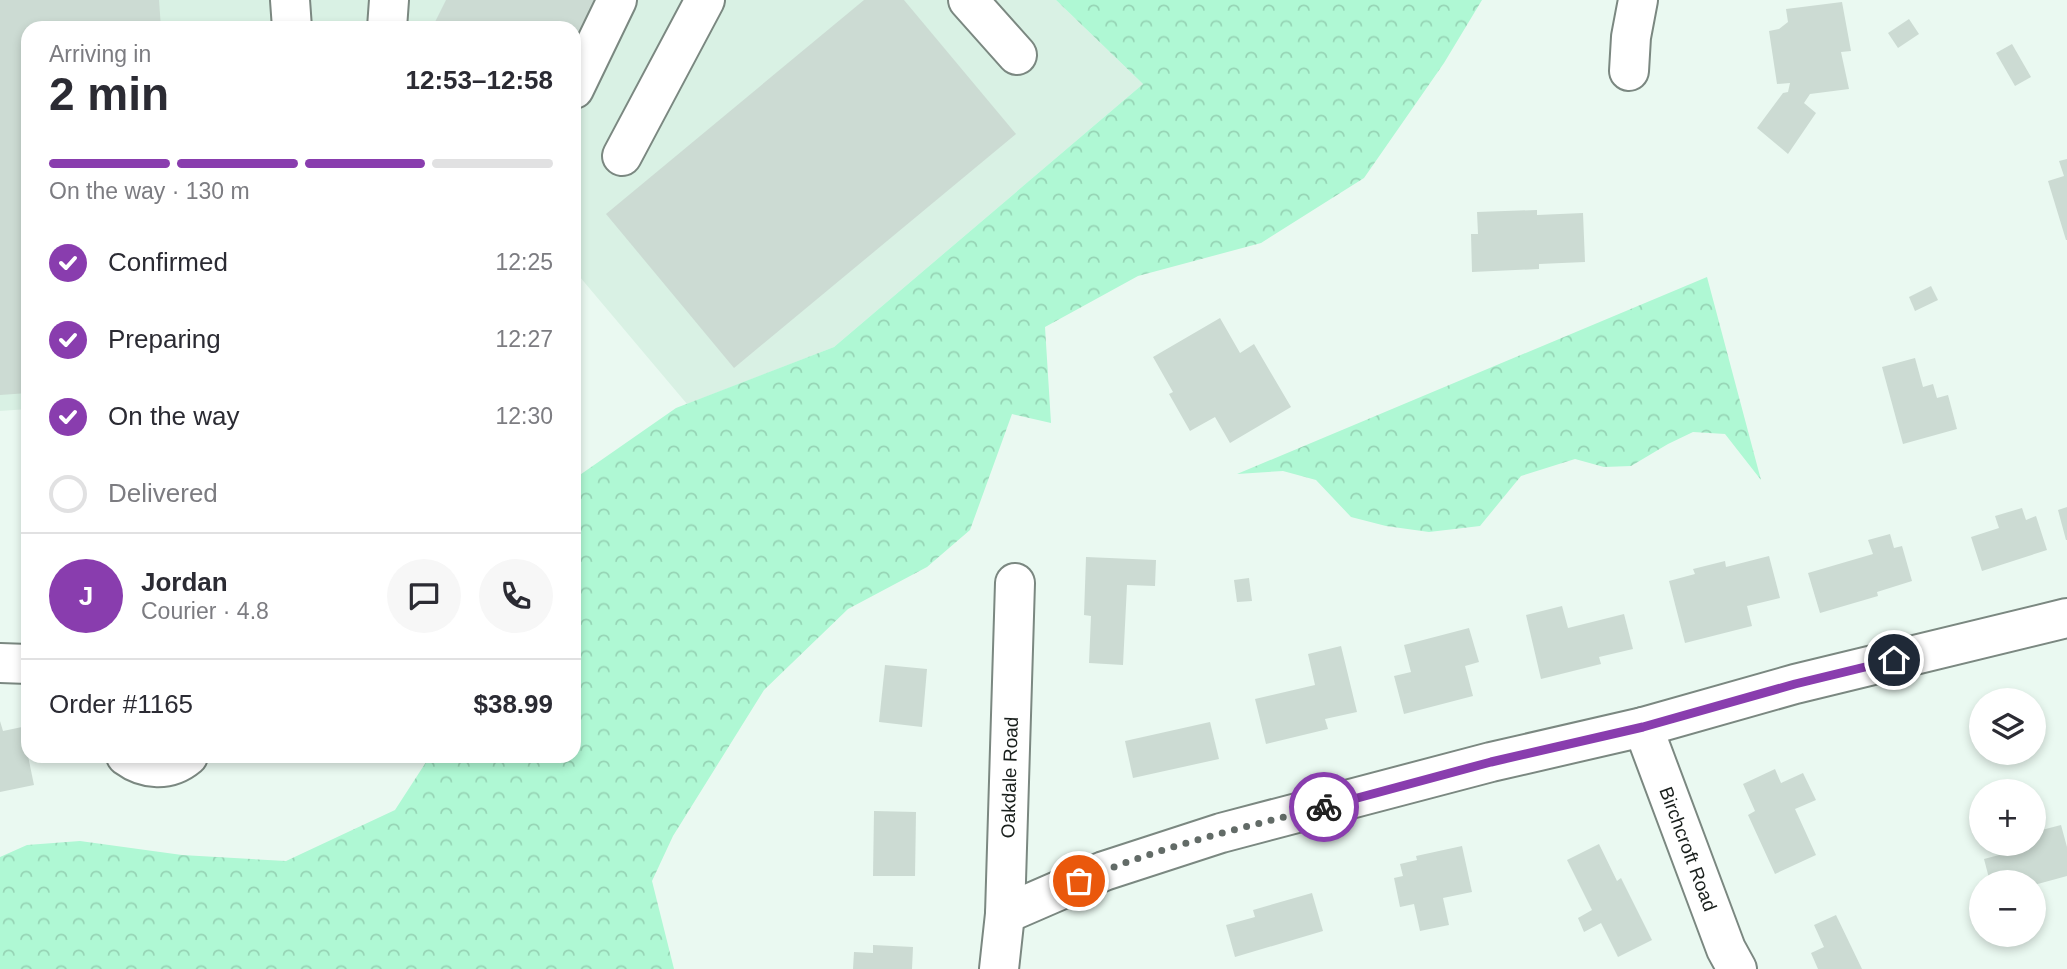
<!DOCTYPE html>
<meta charset="utf-8">
<style>
:root{--surface:#fff;--page:#f7f7f7;--text:#2b2b33;--muted:#7c7c81;--line:#e1e1e2;--accent:#893dae}
body{margin:0;font-family:Helvetica,sans-serif;background:var(--page);color:var(--text);height:100vh;display:flex;flex-direction:column;font-size:26px;white-space:nowrap}
*{box-sizing:border-box;margin:0}
p{font-size:23px;color:var(--muted)}
.icon{flex:none;width:38px;height:38px;fill:none;stroke:currentColor;stroke-width:2;stroke-linecap:round;stroke-linejoin:round}
.map{position:relative;flex:1;overflow:hidden}
.side{position:absolute;left:21px;top:21px;width:560px;height:742px;display:flex;flex-direction:column;background:var(--surface);border-radius:21px;box-shadow:0 4px 10px #0003}
.side>*{flex:none}
.fabs{position:absolute;left:1969px;top:688px;display:grid;gap:14px}
.fabs a{display:grid;place-items:center;width:77px;height:77px;border-radius:50%;background:var(--surface);box-shadow:0 4px 10px #0003;font-size:35px}
.pin{position:absolute;display:grid;place-items:center;width:60px;height:60px;color:#fff;margin:-30px;border:4px solid #fff;border-radius:50%;box-shadow:0 2px 7px #0007}
.courier{position:absolute;display:grid;place-items:center;width:70px;height:70px;margin:-35px;border:5px solid #893dae;border-radius:50%;background:#fff;color:#222;box-shadow:0 2px 9px #0007}
.summary em{font-style:normal;font-weight:700}
.summary div{display:flex;flex-direction:column-reverse}
.summary{display:flex;align-items:center;justify-content:space-between;height:119px;padding:0 28px}
h1{font-size:46px;font-weight:700;line-height:52px}
.bar{display:grid;grid-template-columns:repeat(4,1fr);gap:10px 7px;align-content:center;height:84px;padding:0 28px}
.bar i{height:9px;border-radius:5px;background:var(--line)}
.bar .active{background:var(--accent)}
.bar p{grid-column:span 4}
.line{display:flex;align-items:center;gap:18px;padding:0 28px;border-top:2px solid var(--line)}
.line div{flex:1}
.round{display:grid;place-items:center;flex:none;width:74px;height:74px;border-radius:37px;background:var(--page)}
ol{padding:0 28px;list-style:none}
li{display:flex;align-items:center;gap:21px;height:77px}
li p{margin-inline-start:auto}
li .icon{padding:7px;border-radius:50%;background:var(--accent);color:#fff;stroke-width:4}
li:last-child{color:var(--muted)}
li i{width:38px;height:38px;border:4px solid var(--line);border-radius:50%}
.map>svg:first-child{display:block}
.built{fill:#d9f1e4}
.forest{fill:url(#forest-crowns)}
.building{fill:#ccdbd3}
.lines{fill:none;stroke-linecap:round;stroke-linejoin:round}
.minor-casing{stroke:#7b8881;stroke-width:42}
.minor{stroke:#fff;stroke-width:38}
.done{stroke:#626b67;stroke-width:7;stroke-dasharray:0 12.6}
.route{stroke:#893dae;stroke-width:9}
.labels{text-anchor:middle;dominant-baseline:central;stroke-width:7;stroke-linejoin:round;paint-order:stroke}
.street-label{font-size:19px;fill:#191f1c;stroke:#eaf9f1}
</style>
<div class="map">
<svg width="2067" height="969" viewBox="0 0 2067 969">
<defs>
<pattern id="forest-crowns" width="20" height="18" patternUnits="userSpaceOnUse" patternTransform="scale(1.75)"><rect width="20" height="18" fill="#aff8d4"/><path d="M2 6a3 3 0 1 1 6 0M12 15a3 3 0 1 1 6 0" fill="none" stroke="#96d4b5"/></pattern>
</defs>
<rect width="100%" height="100%" fill="#eaf9f1"/>
<polygon class="built" points="0,0 1056,0 1143,84 834,347 687,404 574,270 574,28 28,28 28,409 0,411"/>
<g class="forest">
<polygon points="1056,0 1482,0 1444,63 1364,178 1261,243 1138,276 1045,327 1051,423 1012,414 970,530 927,567 848,609 764,690 673,836 652,881 674,969 0,969 0,857 27,845 80,841 182,855 286,861 395,810 430,756 574,756 574,479 676,408 834,347 1143,84"/>
<polygon points="1707,277 1761,480 1725,434 1693,432 1668,444 1631,466 1604,467 1575,459 1521,476 1480,526 1429,532 1386,526 1351,517 1316,480 1283,471 1237,474"/>
</g>
<g class="building">
<polygon points="0,0 159,0 161,28 28,28 28,393 0,395"/>
<polygon points="446,0 602,0 574,55 574,28 432,28"/>
<polygon points="864,0 904,0 1016,134 734,368 606,214"/>
<polygon points="1842,2 1851,51 1841,52 1849,89 1810,94 1804,103 1816,113 1788,154 1757,128 1783,93 1788,92 1790,83 1777,84 1769,31 1779,29 1788,22 1786,9"/>
<polygon points="1909,19 1919,34 1898,48 1888,33"/>
<polygon points="2012,44 2031,77 2015,86 1996,53"/>
<polygon points="2067,159 2067,240 2066,240 2048,181 2064,176 2059,161"/>
<polygon points="1537,210 1537,215 1583,213 1585,262 1539,264 1539,269 1472,272 1471,234 1478,234 1477,212"/>
<polygon points="1931,286 1938,300 1915,311 1909,297"/>
<polygon points="1220,318 1240,353 1254,344 1291,407 1230,443 1215,417 1190,431 1169,394 1173,392 1153,357"/>
<polygon points="1915,358 1923,387 1933,384 1937,398 1948,395 1957,429 1903,444 1882,367"/>
<polygon points="2067,507 2067,540 2066,540 2058,510"/>
<polygon points="2022,508 2026,520 2036,516 2047,550 1982,571 1971,537 1999,528 1995,516"/>
<polygon points="1890,534 1894,548 1902,546 1912,581 1877,592 1878,596 1820,613 1808,573 1873,554 1868,540"/>
<polygon points="1769,556 1780,598 1747,606 1752,626 1685,643 1669,581 1695,574 1693,569 1725,561 1726,567"/>
<polygon points="1086,557 1156,560 1155,586 1127,585 1123,665 1089,663 1091,616 1084,615"/>
<polygon points="1249,578 1252,601 1237,602 1234,580"/>
<polygon points="1562,606 1568,628 1624,614 1633,649 1599,657 1601,664 1541,679 1526,615"/>
<polygon points="1469,628 1479,662 1465,666 1473,696 1404,714 1394,676 1411,672 1404,645"/>
<polygon points="1341,646 1357,712 1325,719 1328,729 1266,744 1255,699 1315,685 1308,654"/>
<polygon points="885,665 927,669 922,727 879,722"/>
<polygon points="0,721 3,731 22,727 34,785 0,792"/>
<polygon points="1210,722 1219,759 1133,778 1125,741"/>
<polygon points="1775,769 1781,783 1803,773 1816,800 1795,809 1816,855 1775,874 1748,815 1755,811 1743,784"/>
<polygon points="874,811 916,812 915,876 873,876"/>
<polygon points="2061,825 2067,847 2067,876 2034,885 2034,882 1990,882 1984,859 2014,851 2012,845 2034,844 2034,832"/>
<polygon points="1599,844 1617,881 1621,878 1652,940 1618,957 1601,923 1584,932 1578,918 1592,910 1567,860"/>
<polygon points="1462,846 1472,892 1443,898 1449,925 1420,931 1414,904 1400,907 1394,878 1403,876 1400,864 1417,860 1416,856"/>
<polygon points="1312,893 1323,931 1235,957 1226,925 1255,917 1253,910"/>
<polygon points="1836,915 1862,969 1818,969 1811,953 1824,947 1814,925"/>
<polygon points="873,945 913,947 912,969 853,969 854,952 873,953"/>
</g>
<g class="lines">
<defs>
<g id="minor">
<polyline points="290,0 292,28"/>
<polyline points="968,0 1017,55"/>
<polyline points="387,28 389,0"/>
<polyline points="1629,71 1631,37 1638,0"/>
<polyline points="574,89 617,0"/>
<polyline points="622,156 705,0"/>
<polyline points="0,663 28,664"/>
<path id="s1" d="M 1643,727 L 1726,949 L 1737,969"/>
<path d="M 126,756 C 145,770 169,772 188,756"/>
<polyline points="1005,914 1104,871 1221,833 1491,762 1643,727 1795,684 2067,618"/>
<path id="s2" d="M 999,969 L 1005,914 L 1015,583"/>
</g>
</defs>
<use href="#minor" class="minor-casing"/>
<use href="#minor" class="minor"/>
</g>
<g class="lines">
<path class="done" d="M 1079,881 C 1158,847 1241,828 1324,807"/>
<polyline class="route" points="1324,807 1491,762 1643,727 1795,684 1894,660"/>
</g>
<g class="labels">
<g class="street-label">
<text stroke="none"><textPath href="#s2" startOffset="192">Oakdale Road</textPath></text>
<text stroke="none"><textPath href="#s1" startOffset="130">Birchcroft Road</textPath></text>
</g>
</g>
</svg>
<div class="fabs">
<a><svg class="icon" aria-label="layers" viewBox="0 0 24 24"><path d="M12 4l9 5-9 5-9-5zM3 14l9 5 9-5"/></svg></a>
<a>+</a>
<a>−</a>
</div>
<div class="pin" style="left:1079px;top:881px;background:#ea580c"><svg class="icon" aria-label="bag" viewBox="0 0 24 24"><path d="M5 8h14l-1 12H6zM9 8a3 3 0 0 1 6 0"/></svg></div>
<div class="pin" style="left:1894px;top:660px;background:#1f2937"><svg class="icon" aria-label="home" viewBox="0 0 24 24"><path d="M3 11l9-7 9 7M6 9v11h12V9"/></svg></div>
<div class="courier" style="left:1324px;top:807px"><svg class="icon" aria-label="bike" viewBox="0 0 24 24"><circle cx="6" cy="16" r="4"/><circle cx="18" cy="16" r="4"/><path d="M6 16l4-8h5l3 8M10 8l3 8H6M13 5h3"/></svg></div>
<section class="side">
<div class="summary"><div><h1>2 min</h1><p>Arriving in</p></div><em>12:53–12:58</em></div>
<div class="bar"><i class="active"></i><i class="active"></i><i class="active"></i><i></i><p>On the way · 130 m</p></div>
<ol>
<li><svg class="icon" aria-label="check" viewBox="0 0 24 24"><path d="M5 12l5 5 9-10"/></svg>Confirmed<p>12:25</p></li>
<li><svg class="icon" aria-label="check" viewBox="0 0 24 24"><path d="M5 12l5 5 9-10"/></svg>Preparing<p>12:27</p></li>
<li><svg class="icon" aria-label="check" viewBox="0 0 24 24"><path d="M5 12l5 5 9-10"/></svg>On the way<p>12:30</p></li>
<li><i></i>Delivered</li>
</ol>
<div class="line" style="height:126px"><b class="round" style="background:var(--accent);color:#fff">J</b><div><b>Jordan</b><p>Courier · 4.8</p></div><a class="round"><svg class="icon" aria-label="chat" viewBox="0 0 24 24"><path d="M4 5h16v11H9l-5 4z"/></svg></a><a class="round"><svg class="icon" aria-label="phone" viewBox="0 0 24 24"><path d="M5 4h4l2 5-3 2q2 4 5 5l2-3 5 2v4C11 20 4 13 5 4z"/></svg></a></div>
<div class="line" style="height:91px"><div>Order #1165</div><b>$38.99</b></div>
</section>
</div>
